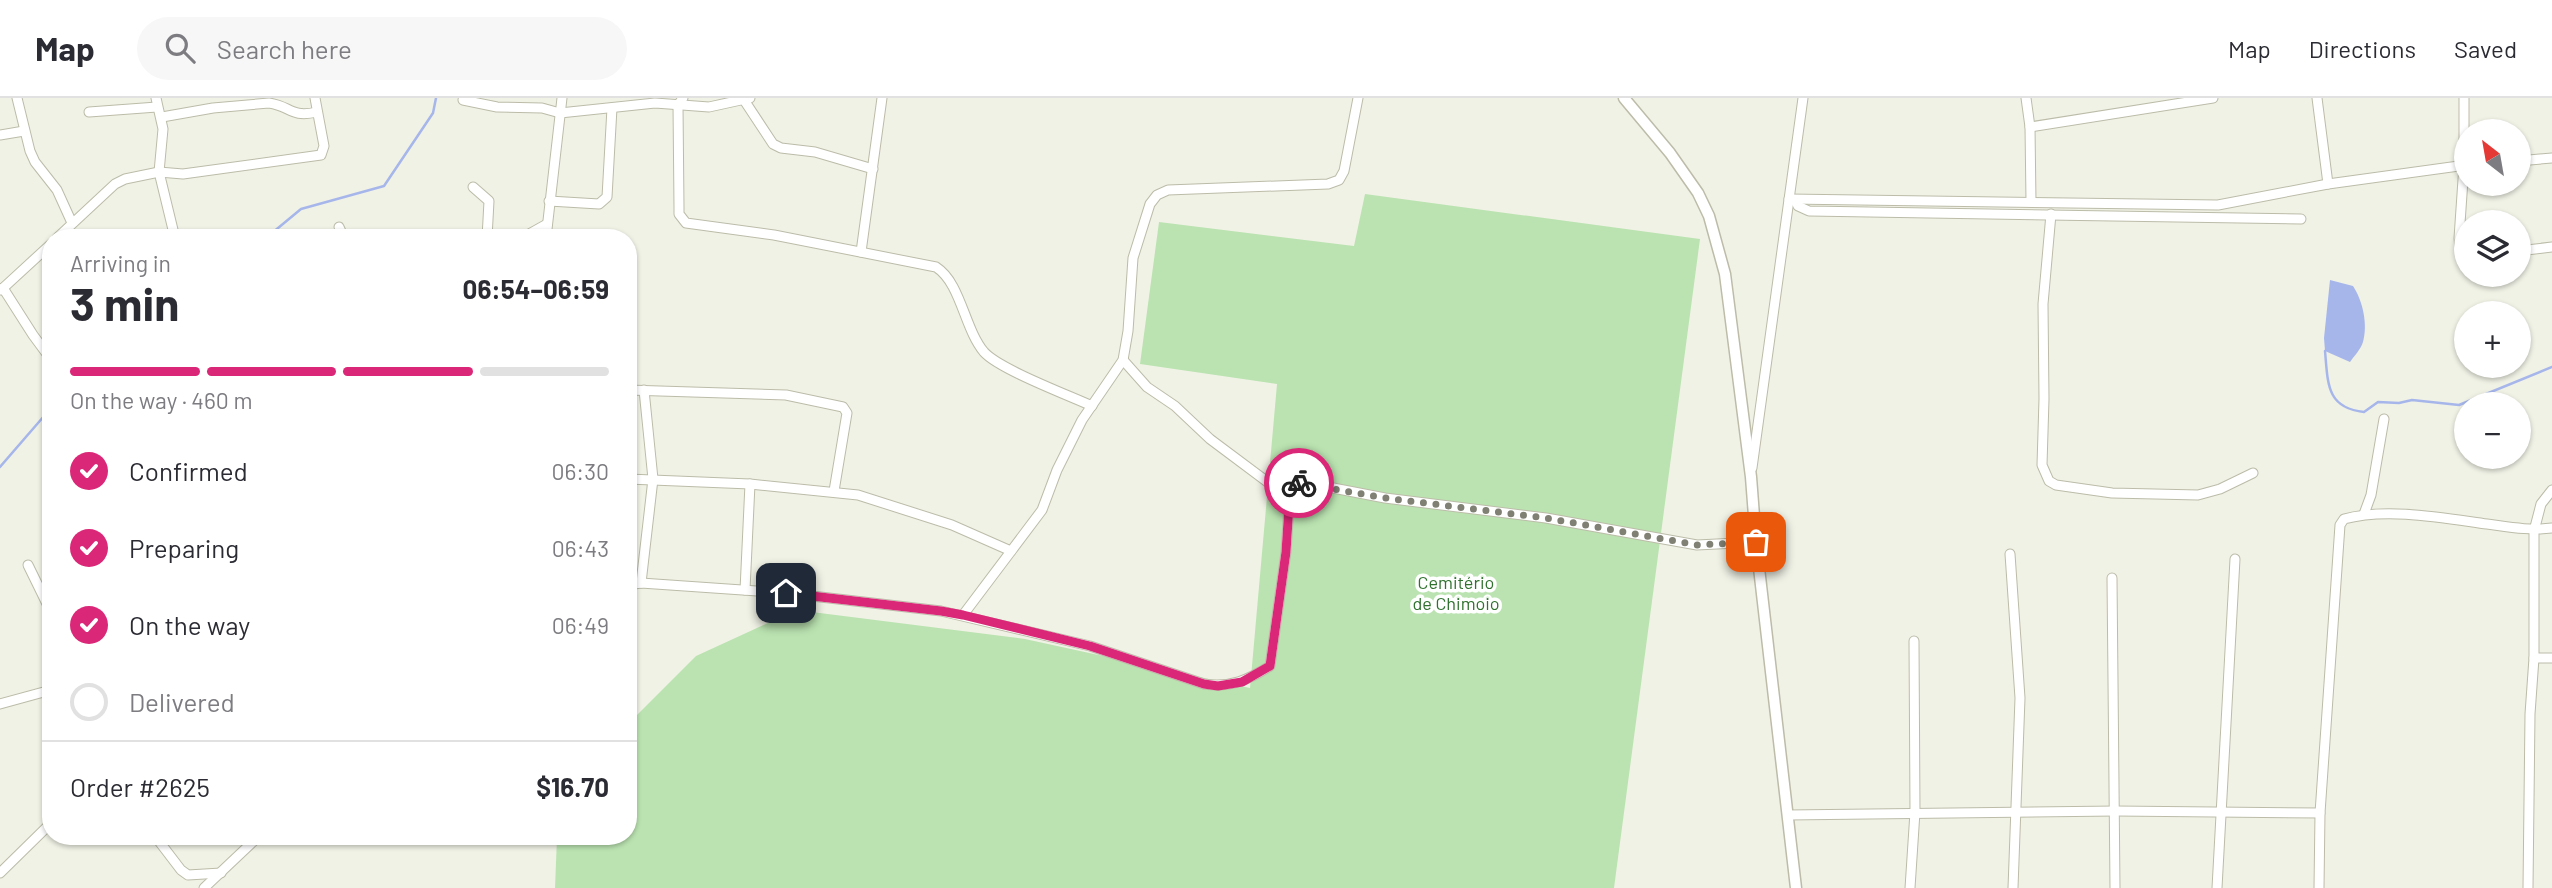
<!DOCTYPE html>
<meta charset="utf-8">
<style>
:root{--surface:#fff;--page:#f7f7f7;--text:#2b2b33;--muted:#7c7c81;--line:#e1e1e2;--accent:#db2777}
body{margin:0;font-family:Barlow,sans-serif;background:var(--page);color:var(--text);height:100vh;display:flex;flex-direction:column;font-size:26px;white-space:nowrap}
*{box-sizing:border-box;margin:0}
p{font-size:23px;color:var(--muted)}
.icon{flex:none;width:38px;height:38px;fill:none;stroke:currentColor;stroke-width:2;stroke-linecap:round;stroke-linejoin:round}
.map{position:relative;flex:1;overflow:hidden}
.details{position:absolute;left:42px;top:131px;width:595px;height:616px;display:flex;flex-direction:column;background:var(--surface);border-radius:28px;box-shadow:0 2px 5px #0004}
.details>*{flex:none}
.needle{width:46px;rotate:329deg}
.buttons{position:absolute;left:2454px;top:21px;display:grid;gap:14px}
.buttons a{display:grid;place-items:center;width:77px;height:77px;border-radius:50%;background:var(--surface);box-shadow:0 2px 5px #0004;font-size:35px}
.pin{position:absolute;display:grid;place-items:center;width:60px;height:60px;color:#fff;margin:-30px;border-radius:14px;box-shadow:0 4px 10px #0006}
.courier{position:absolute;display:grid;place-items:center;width:70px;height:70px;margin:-35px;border:5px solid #db2777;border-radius:50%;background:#fff;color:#222;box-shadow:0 2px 9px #0007}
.head em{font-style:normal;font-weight:700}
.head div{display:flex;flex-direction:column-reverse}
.head{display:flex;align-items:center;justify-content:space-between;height:119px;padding:0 28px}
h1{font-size:46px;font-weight:700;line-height:52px}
.bar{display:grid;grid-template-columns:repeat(4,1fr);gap:10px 7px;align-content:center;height:84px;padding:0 28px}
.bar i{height:9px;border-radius:5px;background:var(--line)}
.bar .on{background:var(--accent)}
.bar p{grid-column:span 4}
.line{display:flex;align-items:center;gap:18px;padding:0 28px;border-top:2px solid var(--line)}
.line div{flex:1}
ol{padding:0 28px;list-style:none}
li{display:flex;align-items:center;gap:21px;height:77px}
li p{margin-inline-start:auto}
li .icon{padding:7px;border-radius:50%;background:var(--accent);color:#fff;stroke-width:4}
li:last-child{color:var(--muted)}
li i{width:38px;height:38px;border:4px solid var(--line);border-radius:50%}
header{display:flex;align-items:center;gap:42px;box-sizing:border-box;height:98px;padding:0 35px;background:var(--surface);border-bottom:2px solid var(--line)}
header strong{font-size:33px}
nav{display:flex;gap:38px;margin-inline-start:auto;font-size:24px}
.search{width:490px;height:63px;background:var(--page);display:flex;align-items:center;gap:18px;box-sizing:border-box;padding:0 24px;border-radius:38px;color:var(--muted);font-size:26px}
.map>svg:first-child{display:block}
.green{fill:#bbe3b1}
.water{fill:#a6b6eb}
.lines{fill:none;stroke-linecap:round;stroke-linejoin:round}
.stream{stroke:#a6b6eb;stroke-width:2.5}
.minor-casing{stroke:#bcbca9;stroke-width:11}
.tertiary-casing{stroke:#bcbca9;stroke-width:13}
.minor{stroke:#fff;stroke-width:9}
.tertiary{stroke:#fff;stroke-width:10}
.done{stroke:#818074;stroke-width:7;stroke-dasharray:0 12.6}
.route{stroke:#db2777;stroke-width:9}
.labels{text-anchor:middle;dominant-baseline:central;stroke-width:7;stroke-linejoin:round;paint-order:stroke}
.park-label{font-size:18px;fill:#2f712d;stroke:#fff}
</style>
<header>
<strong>Map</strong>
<div class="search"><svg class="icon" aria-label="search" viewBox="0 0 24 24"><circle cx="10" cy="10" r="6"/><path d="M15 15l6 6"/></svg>Search here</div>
<nav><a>Map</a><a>Directions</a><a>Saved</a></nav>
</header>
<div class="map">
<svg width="2552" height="790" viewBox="0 0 2552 790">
<rect width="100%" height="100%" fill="#f1f2e6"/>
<polygon class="green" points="1365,96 1700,141 1614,790 555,790 557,739 628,738 628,626 696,558 796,512 1025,541 1250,590 1277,286 1140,266 1159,124 1354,148"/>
<path class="water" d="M 2330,182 L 2353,188 C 2363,203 2368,227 2363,244 C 2361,251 2354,258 2350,264 L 2325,253 L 2324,240 Z"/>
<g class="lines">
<g class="stream">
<polyline points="266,140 301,111 384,88 433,15 436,0"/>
<path d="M 2325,253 C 2328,285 2326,310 2364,314 L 2378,304 L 2399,305 L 2412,302 L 2459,307 L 2552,269"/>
<polyline points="0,369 51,310"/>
</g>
<defs>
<g id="minor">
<polyline points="17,0 30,53 35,64 57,92 72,125"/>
<polyline points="156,0 163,31 159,74 175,140"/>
<path d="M 683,0 L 678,7 L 679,110 L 679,116 L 686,125 L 774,137 L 936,169 C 961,185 964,230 984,254 C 999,271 1068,297 1092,308"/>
<polyline points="2026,0 2030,29 2031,104"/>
<polyline points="2317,0 2328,86"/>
<polyline points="2464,0 2464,67 2459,140 2460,151 2466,155"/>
<polyline points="463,2 497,9 542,10 560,15 655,5 709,9 750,0"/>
<polyline points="744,2 773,46 781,50 815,54 873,71"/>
<polyline points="89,14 157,9"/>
<path d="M 162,19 L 213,10 L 269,5 C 291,8 290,20 317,14"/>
<polyline points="2030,29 2213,0"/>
<polyline points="0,37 24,33"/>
<polyline points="2518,63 2552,60"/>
<polyline points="473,89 489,103 487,140"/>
<polyline points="1789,101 2218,107 2328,86 2466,67"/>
<polyline points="1795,102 1798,108 1809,113 2301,121"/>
<polyline points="549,103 599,106 607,99 612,10"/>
<polyline points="2051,116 2043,206 2044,301 2042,367 2049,383 2056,387 2112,395 2198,397 2220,391 2253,375"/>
<polyline points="339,129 344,140"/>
<polyline points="57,140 115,86 125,81 159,74 183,76 321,57 324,48 315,0"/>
<polyline points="522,140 547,126"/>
<polyline points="546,140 562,0"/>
<polyline points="2518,153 2552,149"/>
<polyline points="861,154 882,0"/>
<polyline points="3,190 33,237 50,260"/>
<polyline points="1,192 51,146"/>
<polyline points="1123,262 1147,289 1175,308 1210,341 1289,400"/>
<polyline points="628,292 786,297 843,309 847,315 834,393"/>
<polyline points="1752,370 1803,0"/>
<polyline points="628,381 750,386 858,397 952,427 1011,453"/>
<polyline points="2364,416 2371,397 2384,321"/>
<polyline points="2010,456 2020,600 2013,790"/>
<polyline points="28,467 51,514"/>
<polyline points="2112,480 2115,790"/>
<polyline points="641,485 653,381 644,292"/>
<path d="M 628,487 L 641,485 L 786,495 L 941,513 L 1090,548 L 1204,586 C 1231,590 1248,582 1270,568 L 1286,454 L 1290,392 L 1294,387 L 1302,384 L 1385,400 L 1546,420 L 1697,447 L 1756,444"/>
<polyline points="745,492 750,386"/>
<polyline points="963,517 1042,412 1057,372 1082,322 1123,262 1128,233 1133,160 1150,106 1157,97 1168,92 1328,86 1339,82 1344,73 1358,0"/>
<polyline points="2534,560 2552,560"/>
<polyline points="0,606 51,592"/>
<polyline points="1788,717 2116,713 2320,715"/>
<polyline points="155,738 181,772 188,777 221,775"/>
<polyline points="232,738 255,742"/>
<polyline points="0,775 51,725"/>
<polyline points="204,790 259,738"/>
<polyline points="1910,790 1915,714 1914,543"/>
<polyline points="2217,790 2235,461"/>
<path d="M 2319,790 L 2320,715 L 2340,427 L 2344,421 C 2386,409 2444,420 2487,426 C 2509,429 2530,433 2552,430"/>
<polyline points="2528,790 2530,616 2534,560 2534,433 2541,406 2552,392"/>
</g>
<polyline id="tertiary" points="1624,0 1670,55 1698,95 1709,118 1725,176 1751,379 1756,444 1796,790"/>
</defs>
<use href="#minor" class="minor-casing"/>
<use href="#tertiary" class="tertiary-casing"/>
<use href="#minor" class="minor"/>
<use href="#tertiary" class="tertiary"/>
</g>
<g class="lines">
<polyline class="done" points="1299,385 1385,400 1546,420 1697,447 1756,444"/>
<polyline class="route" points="786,495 941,513 963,517 1090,548 1204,586 1218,588 1242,584 1270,568 1286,454 1290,392 1299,385"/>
</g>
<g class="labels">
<g class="park-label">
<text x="1456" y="484">Cemitério<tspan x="1456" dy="21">de Chimoio</tspan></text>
</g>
</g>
</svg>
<div class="buttons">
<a><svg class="needle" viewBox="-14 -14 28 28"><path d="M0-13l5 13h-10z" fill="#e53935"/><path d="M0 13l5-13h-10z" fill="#7c7c81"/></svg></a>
<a><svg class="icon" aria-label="layers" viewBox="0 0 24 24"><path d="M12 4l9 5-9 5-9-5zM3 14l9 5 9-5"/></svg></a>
<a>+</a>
<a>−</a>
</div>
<div class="pin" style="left:1756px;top:444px;background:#ea580c"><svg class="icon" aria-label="bag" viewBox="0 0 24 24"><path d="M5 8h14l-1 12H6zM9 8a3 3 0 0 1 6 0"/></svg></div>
<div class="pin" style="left:786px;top:495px;background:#1f2937"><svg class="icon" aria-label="home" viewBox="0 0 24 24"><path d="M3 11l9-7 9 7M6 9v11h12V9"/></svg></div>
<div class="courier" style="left:1299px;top:385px"><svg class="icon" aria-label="bike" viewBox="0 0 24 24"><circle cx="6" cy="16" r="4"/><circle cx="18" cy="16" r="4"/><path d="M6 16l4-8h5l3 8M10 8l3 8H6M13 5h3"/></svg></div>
<section class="details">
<div class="head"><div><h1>3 min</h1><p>Arriving in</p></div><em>06:54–06:59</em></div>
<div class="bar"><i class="on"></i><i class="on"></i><i class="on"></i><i></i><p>On the way · 460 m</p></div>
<ol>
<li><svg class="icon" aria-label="check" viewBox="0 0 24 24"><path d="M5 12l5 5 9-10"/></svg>Confirmed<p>06:30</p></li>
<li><svg class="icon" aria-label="check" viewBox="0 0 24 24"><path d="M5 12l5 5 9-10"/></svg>Preparing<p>06:43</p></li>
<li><svg class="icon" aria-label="check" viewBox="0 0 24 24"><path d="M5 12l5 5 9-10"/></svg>On the way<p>06:49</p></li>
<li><i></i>Delivered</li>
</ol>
<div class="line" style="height:91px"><div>Order #2625</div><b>$16.70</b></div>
</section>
</div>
